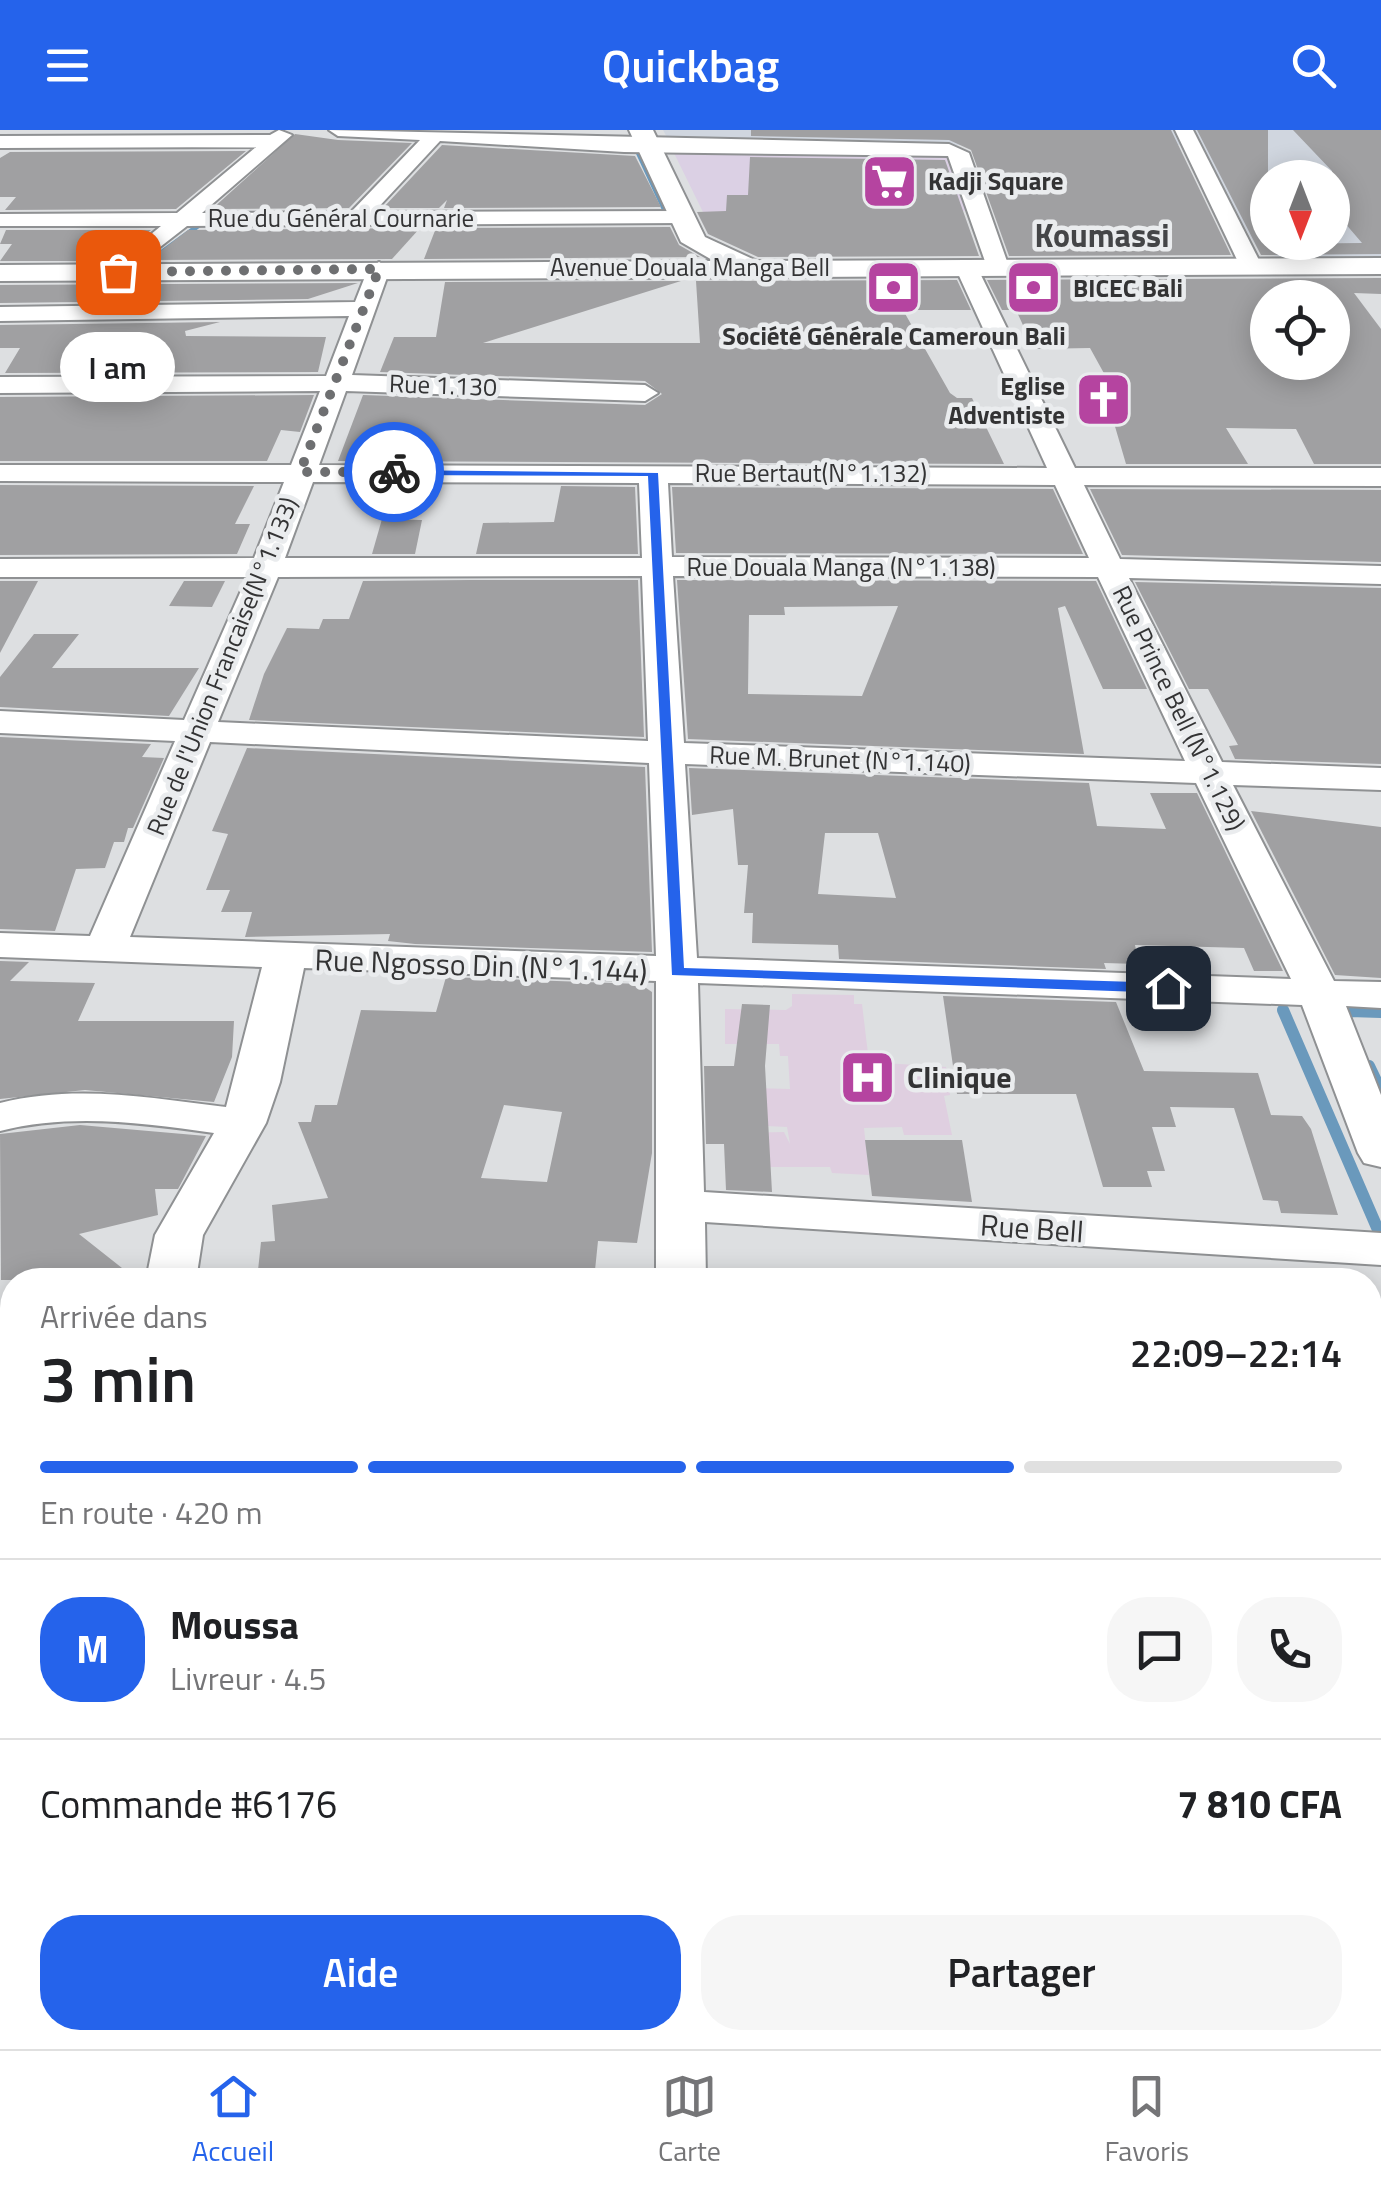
<!DOCTYPE html>
<html lang="fr">
<meta charset="utf-8">
<style>
:root{--surface:#fff;--page:#f6f6f6;--text:#202124;--muted:#757577;--line:#e0e0e0;--accent:#2563eb}
body{margin:0;font-family:"Titillium Web",sans-serif;background:var(--page);color:var(--text);height:100vh;display:flex;flex-direction:column;font-size:38px;white-space:nowrap}
*{box-sizing:border-box;margin:0}
p{font-size:32px;color:var(--muted)}
.icon{flex:none;width:55px;height:55px;fill:none;stroke:currentColor;stroke-width:2;stroke-linecap:round;stroke-linejoin:round}
.map{position:relative;flex:1;overflow:hidden}
.drawer{position:absolute;left:0px;top:1138px;width:1382px;height:782px;display:flex;flex-direction:column;background:var(--surface);border-radius:40px 40px 0 0;box-shadow:0 5px 25px #0003}
.drawer>*{flex:none}
.needle{width:65px;rotate:180deg}
.tools{position:absolute;left:1250px;top:30px;display:grid;gap:20px}
.tools a{display:grid;place-items:center;width:100px;height:100px;border-radius:50%;background:var(--surface);box-shadow:0 5px 25px #0003;font-size:50px}
.pin{position:absolute;display:grid;place-items:center;width:85px;height:85px;color:#fff;margin:-42px;border-radius:20px;box-shadow:0 5px 15px #0006}
.courier{position:absolute;display:grid;place-items:center;width:100px;height:100px;margin:-50px;border:8px solid #2563eb;border-radius:50%;background:#fff;color:#222;box-shadow:0 2px 12px #0007}
.bubble{position:absolute;height:70px;border-radius:35px;background:var(--surface);box-shadow:0 5px 25px #0003;font-size:32px;font-weight:600;line-height:70px;text-align:center}
.overview em{font-style:normal;font-weight:600}
.overview div{display:flex;flex-direction:column-reverse}
.overview{display:flex;align-items:center;justify-content:space-between;height:170px;padding:0 40px}
h1{font-size:65px;font-weight:600;line-height:75px}
.bar{display:grid;grid-template-columns:repeat(4,1fr);gap:15px 10px;align-content:center;height:120px;padding:0 40px}
.bar i{height:12px;border-radius:8px;background:var(--line)}
.bar .selected{background:var(--accent)}
.bar p{grid-column:span 4}
.line{display:flex;align-items:center;gap:25px;padding:0 40px;border-top:2px solid var(--line)}
.line div{flex:1}
.round{display:grid;place-items:center;flex:none;width:105px;height:105px;border-radius:40px;background:var(--page)}
.button{display:flex;gap:20px;margin-top:auto;padding:20px 40px}
.button a{flex:1;height:115px;border-radius:40px;background:var(--accent);color:#fff;font-size:40px;font-weight:600;line-height:115px;text-align:center}
.button a+a{background:var(--page);color:var(--text)}
header{display:flex;justify-content:space-between;align-items:center;height:130px;padding:0 40px;background:var(--accent);color:#fff;font-size:45px;font-weight:600}
.tabs{display:flex;justify-content:space-around;align-items:center;height:140px;border-top:2px solid var(--line);background:var(--surface);font-size:28px;color:var(--muted)}
.tabs a{display:grid;justify-items:center;gap:5px}
.tabs .selected{color:var(--accent)}
.map>svg:first-child{display:block}
.commercial{fill:#dbd0e4}
.built{fill:#d0d6df;fill-rule:evenodd}
.medical{fill:#dfcfe0}
.lines{fill:none;stroke-linecap:round;stroke-linejoin:round}
.stream-far1{stroke:#6a99bc;stroke-width:5}
.stream{stroke:#6a99bc;stroke-width:12}
.building{fill:#a0a0a2;fill-rule:evenodd}
.minor-casing{stroke:#8f9193;stroke-width:4}
.tertiary-casing{stroke:#8f9193;stroke-width:4}
.primary-casing{stroke:#8f9193;stroke-width:4}
.minor{fill:#fff;fill-rule:evenodd}
.tertiary{fill:#fff;fill-rule:evenodd}
.primary{fill:#fff;fill-rule:evenodd}
.route{fill:#2563eb}
.done{stroke:#6e6f71;stroke-width:10;stroke-dasharray:0 18}
.labels{text-anchor:middle;dominant-baseline:central;stroke-width:9;stroke-linejoin:round;paint-order:stroke}
.far-poi-label{font-size:25px;font-weight:bold;fill:#333334;stroke:#eaecee;text-anchor:start}
.far-street-label{font-size:25px;fill:#333334;stroke:#eaecee}
.street-label{font-size:30px;fill:#333334;stroke:#eaecee}
.poi-label{font-size:30px;font-weight:bold;fill:#333334;stroke:#eaecee;text-anchor:start}
.far-district-label{font-size:32px;font-weight:bold;fill:#444547;stroke:#eaecee}
</style>
<header><svg class="icon" aria-label="menu" viewBox="0 0 24 24"><path d="M4 6h16M4 12h16M4 18h16"/></svg>Quickbag<svg class="icon" aria-label="search" viewBox="0 0 24 24"><circle cx="10" cy="10" r="6"/><path d="M15 15l6 6"/></svg></header>
<div class="map">
<svg width="1381" height="1919" viewBox="0 0 1381 1919">
<rect width="100%" height="100%" fill="#dddfe1"/>
<polygon class="commercial" points="672,19 953,25 967,81 703,82"/>
<g class="built">
<polygon points="663,0 1179,0 1186,15 671,15"/>
<path d="M 1194,0 L 1353,0 L 1381,29 L 1381,128 L 1281,127 L 1259,121 L 1209,38 ZM 1268,48 L 1332,48 L 1332,112 L 1268,112 Z"/>
</g>
<polygon class="medical" points="792,864 854,865 854,874 862,874 869,932 946,937 950,965 944,966 952,1005 904,1005 902,997 864,998 869,1045 832,1043 830,1037 745,1037 742,1003 784,1002 790,1014 787,997 767,996 725,957 790,959 788,926 780,926 779,914 725,914 725,879 786,880 792,876"/>
<g class="lines">
<g class="stream-far1">
<polyline points="637,20 666,83"/>
<polyline points="157,134 158,125 202,93"/>
</g>
<g class="stream">
<polyline points="1283,880 1379,1102"/>
<polyline points="1348,893 1345,886 1350,881 1381,882"/>
<polyline points="1369,936 1381,961"/>
</g>
</g>
<g class="building">
<polygon points="751,0 1171,0 1231,125 1009,126 971,20 949,10 751,6"/>
<polygon points="1197,0 1268,0 1268,114 1362,113 1332,78 1332,41 1293,0 1381,0 1381,124 1261,125"/>
<polygon points="295,4 338,10 412,13 349,78 212,79"/>
<polygon points="442,15 635,26 661,77 444,78 447,70 439,78 383,78"/>
<polygon points="246,21 176,79 5,80 16,67 0,67 0,28 10,22"/>
<polygon points="750,27 945,30 979,126 758,127 708,104 697,82 726,81 727,65 748,65"/>
<polygon points="670,97 679,115 700,127 424,129 436,98"/>
<polygon points="420,98 392,129 149,130 188,100"/>
<polygon points="6,100 151,100 113,131 0,131 12,114 0,114"/>
<path d="M 1381,148 L 1381,164 L 1354,163 L 1381,199 L 1381,334 L 1314,334 L 1296,299 L 1226,298 L 1248,334 L 1126,334 L 1109,276 L 1122,276 L 1090,218 L 1034,219 L 1016,180 L 1002,180 L 987,150 ZM 1268,168 L 1332,168 L 1332,232 L 1268,232 Z"/>
<polygon points="957,150 971,180 903,180 950,263 957,268 972,268 1004,334 338,331 363,265 645,275 662,264 645,251 380,242 394,207 436,207 445,152 681,151 483,213 700,213 696,151"/>
<polygon points="358,153 308,169 0,173 0,155"/>
<polygon points="220,192 185,201 186,206 326,207 318,242 5,243 20,218 0,218 0,195"/>
<polygon points="314,265 300,302 281,300 267,331 0,331 0,267"/>
<polygon points="0,355 254,356 235,394 250,394 237,424 0,425"/>
<polygon points="561,356 635,357 638,424 476,424 483,393 554,392"/>
<polygon points="672,357 1053,359 1083,424 676,423"/>
<polygon points="1090,359 1381,360 1381,432 1122,425"/>
<polygon points="382,389 422,390 415,424 372,424"/>
<polygon points="470,450 638,450 644,607 249,590 264,544 287,498 319,499 323,489 349,489 363,451"/>
<path d="M 677,450 L 1096,451 L 1147,559 L 1103,559 L 1065,476 L 1058,478 L 1084,624 L 688,609 ZM 898,476 L 862,566 L 748,564 L 749,485 L 785,485 L 784,477 Z"/>
<polygon points="0,451 38,451 0,523"/>
<polygon points="184,451 225,451 212,477 169,476"/>
<polygon points="1135,452 1381,458 1381,634 1235,629 1229,616 1238,615 1208,559 1189,559"/>
<polygon points="34,504 79,504 52,538 199,538 169,586 0,577 0,547"/>
<polygon points="0,607 151,614 142,627 164,628 133,698 128,698 124,712 114,712 105,738 76,739 55,801 0,799"/>
<polygon points="247,618 645,637 652,822 415,814 388,811 390,804 245,807 252,782 221,782 230,760 206,760 228,704 212,701"/>
<path d="M 689,638 L 1089,653 L 1097,696 L 1166,699 L 1150,663 L 1197,663 L 1283,841 L 1254,841 L 1244,818 L 1135,815 L 1139,834 L 1104,833 L 1106,839 L 839,829 L 838,815 L 752,813 L 753,783 L 744,783 L 748,735 L 738,735 L 733,679 L 692,685 ZM 825,703 L 878,703 L 896,768 L 818,764 Z"/>
<polygon points="1251,681 1381,697 1381,848 1335,845"/>
<polygon points="0,831 29,832 10,851 95,853 78,891 234,891 232,927 214,972 85,960 0,969"/>
<path d="M 446,847 L 640,854 L 652,862 L 652,1023 L 637,1113 L 598,1111 L 594,1150 L 257,1150 L 261,1112 L 275,1111 L 272,1075 L 328,1068 L 298,992 L 311,992 L 315,975 L 337,975 L 361,880 L 436,882 ZM 504,975 L 562,982 L 547,1052 L 481,1048 Z"/>
<polygon points="943,866 1116,872 1144,941 1258,943 1271,985 1302,986 1311,999 1338,1085 1281,1083 1278,1071 1263,1070 1234,978 1170,977 1176,997 1152,997 1165,1041 1147,1041 1152,1057 1103,1057 1076,964 957,964"/>
<polygon points="742,874 770,875 765,936 772,1062 726,1060 724,1014 706,1014 704,936 734,936"/>
<polygon points="80,995 206,1006 178,1059 155,1059 158,1085 79,1104 122,1138 100,1150 1,1150 0,1004"/>
<polygon points="865,1010 962,1010 972,1072 872,1066"/>
</g>
<g class="lines">
<defs>
<g id="minor">
<polygon points="279,0 292,5 202,83 351,82 420,10 338,6 329,0 949,14 969,23 1009,137 998,144 987,137 948,26 624,22 440,11 374,82 682,81 693,87 682,93 187,96 119,149 108,142 111,137 161,96 0,96 0,84 177,83 256,17 0,18 0,6 270,5"/>
<polygon points="1175,0 1193,0 1262,136 1259,141 1251,143 1240,136"/>
<path d="M 966,130 L 977,137 L 1075,338 L 1381,338 L 1381,356 L 1084,355 L 1120,429 L 1381,436 L 1381,454 L 1129,448 L 1222,632 L 1381,638 L 1381,660 L 1233,655 L 1334,851 L 1381,852 L 1381,878 L 1346,876 L 1381,965 L 1381,1037 L 1364,1033 L 1358,1023 L 1302,875 L 698,853 L 704,1062 L 1381,1103 L 1381,1135 L 705,1092 L 706,1150 L 656,1150 L 656,851 L 304,838 L 280,952 L 266,993 L 203,1105 L 196,1150 L 146,1150 L 155,1105 L 214,1003 C 142,993 72,983 0,1001 L 0,973 C 76,954 150,968 226,977 L 262,837 L 0,827 L 0,803 L 90,806 L 175,611 L 0,603 L 0,581 L 184,590 L 247,447 L 0,447 L 0,429 L 254,428 L 284,352 L 0,351 L 0,335 L 291,335 L 320,261 L 0,263 L 0,247 L 326,246 L 349,186 L 0,191 L 0,177 L 355,172 L 368,139 L 379,132 L 390,139 L 352,245 L 645,255 L 658,263 L 645,271 L 346,261 L 319,335 L 1047,338 L 955,137 ZM 313,352 L 639,353 L 642,428 L 285,428 ZM 668,353 L 1055,355 L 1089,428 L 672,427 ZM 642,446 L 648,611 L 218,592 L 278,447 ZM 673,446 L 1098,447 L 1185,631 L 684,613 ZM 210,612 L 649,633 L 656,826 L 130,807 ZM 685,634 L 1196,653 L 1291,849 L 697,828 Z"/>
<polygon points="28,1908 98,1908 97,1919 25,1919"/>
</g>
<polygon id="tertiary" points="629,0 653,0 705,107 757,131 1381,128 1381,144 0,151 0,135 714,131 681,112"/>
<g id="primary">
<polygon points="1381,1508 1381,1569 1370,1573 1370,1511"/>
<polygon points="1381,1594 1381,1659 1370,1663 1370,1598"/>
<polygon points="502,1908 613,1908 608,1919 497,1919"/>
<polygon points="755,1908 859,1908 854,1919 750,1919"/>
</g>
</defs>
<use href="#minor" class="minor-casing"/>
<use href="#tertiary" class="tertiary-casing"/>
<use href="#primary" class="primary-casing"/>
<use href="#minor" class="minor"/>
<use href="#tertiary" class="tertiary"/>
<use href="#primary" class="primary"/>
</g>
<polygon class="route" points="390,340 658,343 684,838 1168,853 1175,858 1168,863 672,845 648,346 394,345"/>
<g class="lines">
<polyline class="done" points="118,142 379,139 300,342 394,342"/>
</g>
<defs>
<symbol id="supermarket-square" viewBox="-11 -11 22 22"><rect x="-9" y="-9" width="18" height="18" rx="4" fill="#b544a0" stroke="#eaecee"/><path d="M-6-5.5h2.5l.6 2H6L4.5 2H-2.5L-4.4-4H-6ZM-1.5 3.2a1.3 1.3 0 1 0 .1 0ZM3 3.2a1.3 1.3 0 1 0 .1 0Z" fill="#fff"/></symbol>
<symbol id="bank-square" viewBox="-11 -11 22 22"><rect x="-9" y="-9" width="18" height="18" rx="4" fill="#b544a0" stroke="#eaecee"/><path d="M-6-4H6V4H-6ZM0-2.3a2.3 2.3 0 1 0 0 4.6a2.3 2.3 0 1 0 0-4.6Z" fill="#fff"/></symbol>
<symbol id="church-square" viewBox="-11 -11 22 22"><rect x="-9" y="-9" width="18" height="18" rx="4" fill="#b544a0" stroke="#eaecee"/><path d="M-1.2-6h2.4v3.5h3.3v2.4h-3.3V6h-2.4V-.1h-3.3v-2.4h3.3Z" fill="#fff"/></symbol>
<symbol id="hospital-square" viewBox="-11 -11 22 22"><rect x="-9" y="-9" width="18" height="18" rx="4" fill="#b544a0" stroke="#eaecee"/><path d="M-5-5h3v3.5h4V-5h3V5h-3V1.5h-4V5h-3Z" fill="#fff"/></symbol>
</defs>
<g fill-rule="evenodd">
<use href="#supermarket-square" x="858" y="20" width="63" height="63"/>
<use href="#bank-square" x="862" y="126" width="63" height="63"/>
<use href="#bank-square" x="1002" y="126" width="63" height="63"/>
<use href="#church-square" x="1072" y="238" width="63" height="63"/>
<use href="#hospital-square" x="836" y="916" width="63" height="63"/>
</g>
<g class="labels">
<g class="far-poi-label">
<text x="928" y="51">Kadji Square</text>
<text x="1073" y="158">BICEC Bali</text>
<text x="894" y="206" text-anchor="middle">Société Générale Cameroun Bali</text>
<text x="1065" y="256" text-anchor="end">Eglise<tspan x="1065" dy="29">Adventiste</tspan></text>
</g>
<g class="far-street-label">
<text x="341" y="88">Rue du Général Cournarie</text>
<text x="690" y="137">Avenue Douala Manga Bell</text>
<text transform="translate(443 255) rotate(2)">Rue 1.130</text>
<text x="811" y="343">Rue Bertaut(N°1.132)</text>
<text x="841" y="437">Rue Douala Manga (N°1.138)</text>
<text transform="translate(222 536) rotate(-68)">Rue de l'Union Francaise(N°1.133)</text>
<text transform="translate(1179 578) rotate(64)">Rue Prince Bell (N°1.129)</text>
<text transform="translate(840 629) rotate(2)">Rue M. Brunet (N°1.140)</text>
</g>
<g class="street-label">
<text transform="translate(481 835) rotate(2)">Rue Ngosso Din (N°1.144)</text>
<text transform="translate(1032 1098) rotate(4)">Rue Bell</text>
</g>
<g class="poi-label">
<text x="907" y="947">Clinique</text>
</g>
<g class="far-district-label">
<text x="1102" y="105">Koumassi</text>
</g>
</g>
</svg>
<div class="tools">
<a><svg class="needle" viewBox="-14 -14 28 28"><path d="M0-13l5 13h-10z" fill="#e53935"/><path d="M0 13l5-13h-10z" fill="#757577"/></svg></a>
<a><svg class="icon" aria-label="locate" viewBox="0 0 24 24"><circle cx="12" cy="12" r="6"/><path d="M12 2v4M12 18v4M2 12h4M18 12h4"/></svg></a>
</div>
<div class="pin" style="left:118px;top:142px;background:#ea580c"><svg class="icon" aria-label="bag" viewBox="0 0 24 24"><path d="M5 8h14l-1 12H6zM9 8a3 3 0 0 1 6 0"/></svg></div>
<div class="pin" style="left:1168px;top:858px;background:#1f2937"><svg class="icon" aria-label="home" viewBox="0 0 24 24"><path d="M3 11l9-7 9 7M6 9v11h12V9"/></svg></div>
<div class="courier" style="left:394px;top:342px"><svg class="icon" aria-label="bike" viewBox="0 0 24 24"><circle cx="6" cy="16" r="4"/><circle cx="18" cy="16" r="4"/><path d="M6 16l4-8h5l3 8M10 8l3 8H6M13 5h3"/></svg></div>
<div class="bubble" style="left:60px;top:202px;width:115px">I am</div>
<section class="drawer">
<div class="overview"><div><h1>3 min</h1><p>Arrivée dans</p></div><em>22:09–22:14</em></div>
<div class="bar"><i class="selected"></i><i class="selected"></i><i class="selected"></i><i></i><p>En route · 420 m</p></div>
<div class="line" style="height:180px"><b class="round" style="background:var(--accent);color:#fff">M</b><div><b>Moussa</b><p>Livreur · 4.5</p></div><a class="round"><svg class="icon" aria-label="chat" viewBox="0 0 24 24"><path d="M4 5h16v11H9l-5 4z"/></svg></a><a class="round"><svg class="icon" aria-label="phone" viewBox="0 0 24 24"><path d="M5 4h4l2 5-3 2q2 4 5 5l2-3 5 2v4C11 20 4 13 5 4z"/></svg></a></div>
<div class="line" style="height:130px"><div>Commande #6176</div><b>7 810 CFA</b></div>
<div class="button"><a>Aide</a><a>Partager</a></div>
</section>
</div>
<nav class="tabs">
<a class="selected"><svg class="icon" aria-label="home" viewBox="0 0 24 24"><path d="M3 11l9-7 9 7M6 9v11h12V9"/></svg>Accueil</a>
<a><svg class="icon" aria-label="map" viewBox="0 0 24 24"><path d="M3 6l6-2 6 2 6-2v14l-6 2-6-2-6 2zM9 4v14M15 6v14"/></svg>Carte</a>
<a><svg class="icon" aria-label="saved" viewBox="0 0 24 24"><path d="M7 4h10v16l-5-4-5 4z"/></svg>Favoris</a>
</nav>
